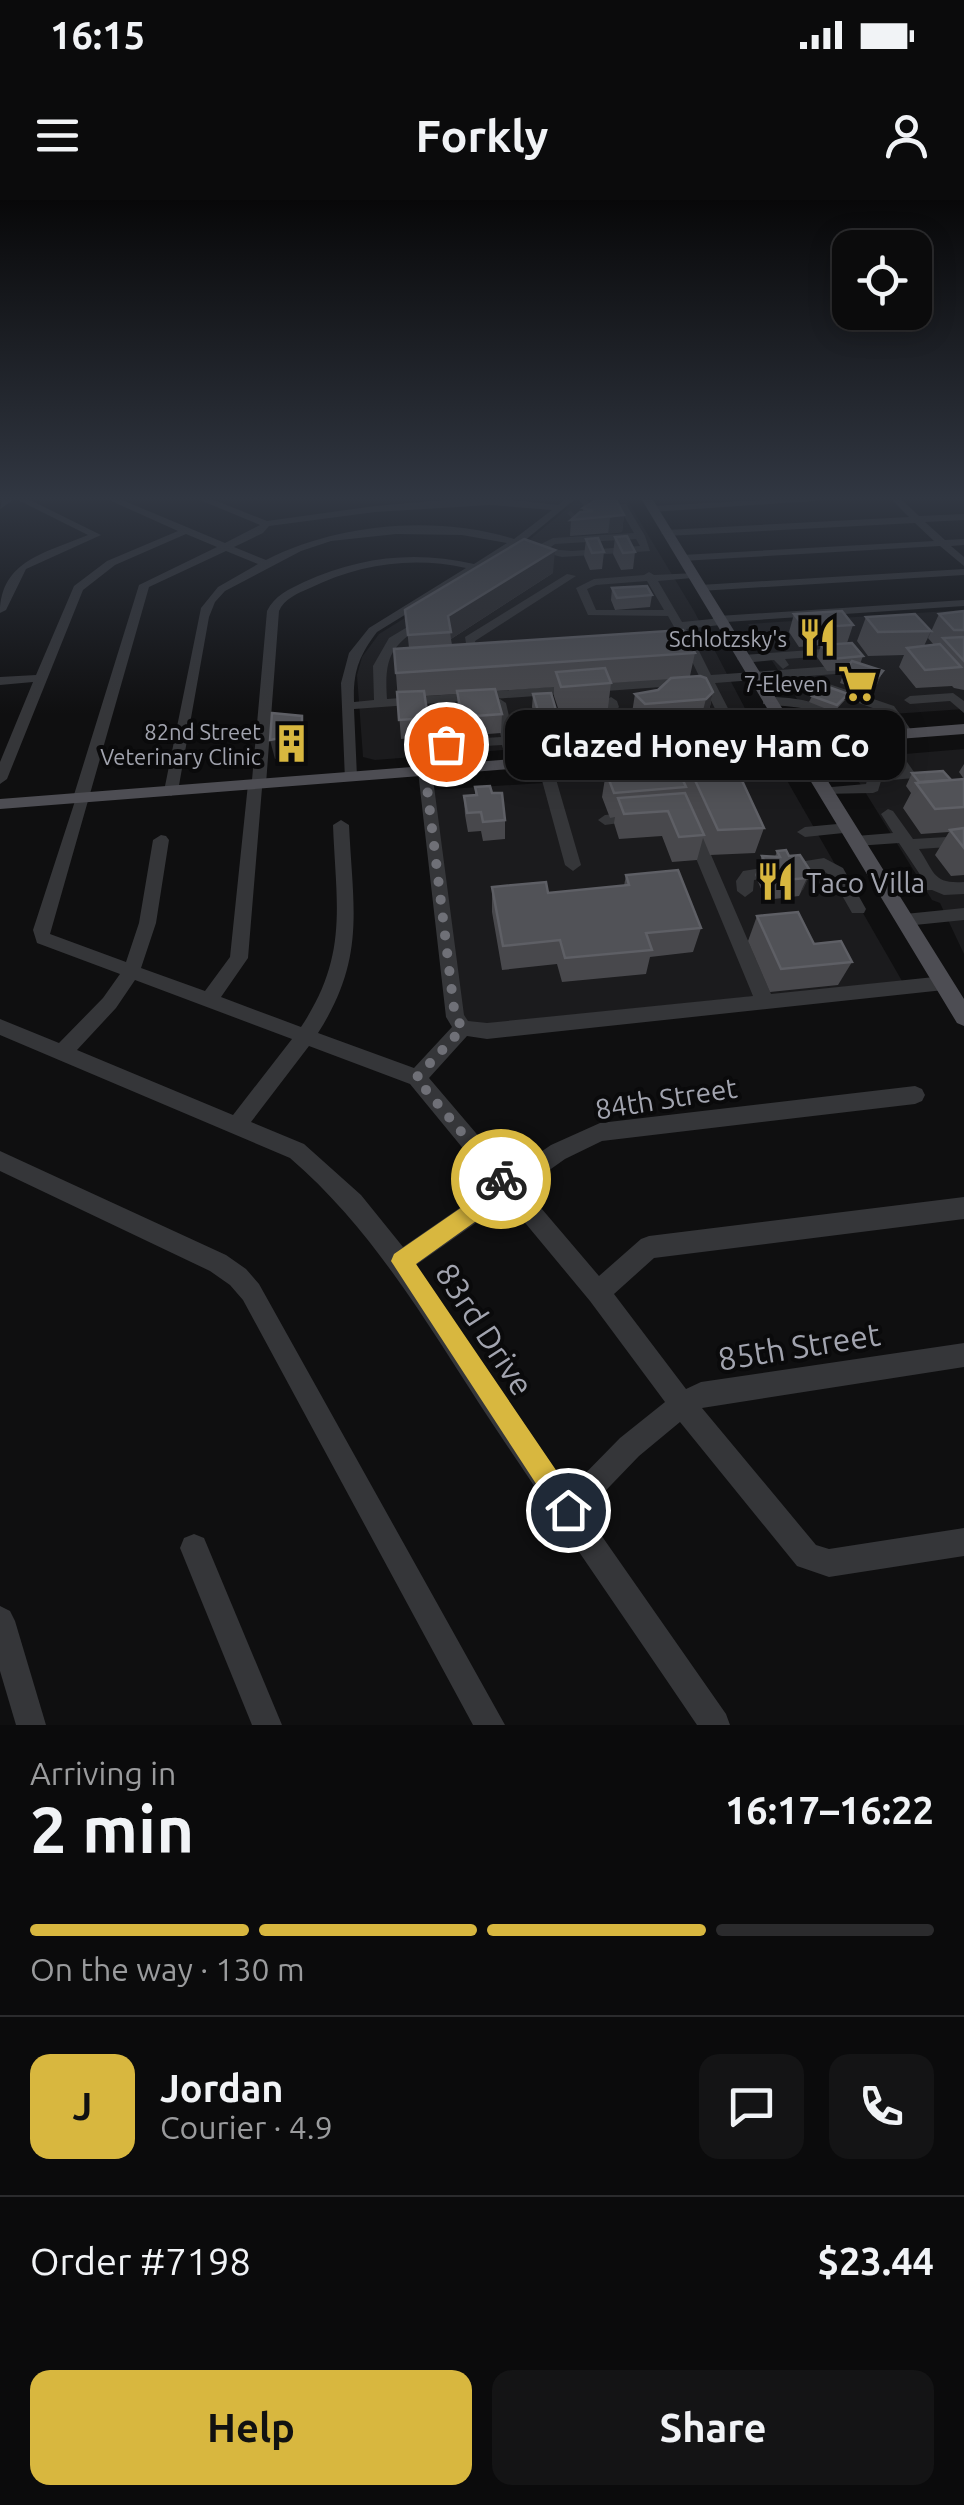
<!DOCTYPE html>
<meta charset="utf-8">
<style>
:root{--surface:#0b0b0c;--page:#141415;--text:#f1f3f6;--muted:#9a9b9d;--line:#2b2b2d;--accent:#d8b73f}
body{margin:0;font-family:Ubuntu,sans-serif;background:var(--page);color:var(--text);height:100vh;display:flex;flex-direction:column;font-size:38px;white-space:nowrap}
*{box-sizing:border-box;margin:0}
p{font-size:32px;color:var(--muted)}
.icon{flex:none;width:55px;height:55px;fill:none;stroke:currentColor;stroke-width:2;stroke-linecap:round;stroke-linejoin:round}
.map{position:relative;height:1525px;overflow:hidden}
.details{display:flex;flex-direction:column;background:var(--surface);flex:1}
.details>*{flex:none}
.tools{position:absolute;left:832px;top:30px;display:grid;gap:20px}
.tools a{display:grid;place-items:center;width:100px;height:100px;border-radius:20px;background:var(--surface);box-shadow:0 5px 25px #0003,0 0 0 2px var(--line);font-size:50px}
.pin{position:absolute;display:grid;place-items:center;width:85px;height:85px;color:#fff;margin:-42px;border:5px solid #fff;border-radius:50%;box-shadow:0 2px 10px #0007}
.courier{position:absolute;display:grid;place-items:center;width:100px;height:100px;margin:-50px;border:8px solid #d8b73f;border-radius:50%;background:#fff;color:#222;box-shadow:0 2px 12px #0007}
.bubble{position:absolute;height:70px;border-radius:20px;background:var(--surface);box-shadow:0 5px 25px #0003,0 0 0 2px var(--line);font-size:32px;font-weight:600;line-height:70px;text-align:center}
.overview em{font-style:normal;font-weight:600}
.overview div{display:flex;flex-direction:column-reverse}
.overview{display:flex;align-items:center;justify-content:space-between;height:170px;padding:0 30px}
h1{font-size:65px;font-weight:600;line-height:75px}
.bar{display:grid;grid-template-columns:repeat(4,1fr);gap:15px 10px;align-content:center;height:120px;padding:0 30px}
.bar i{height:12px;border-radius:8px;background:var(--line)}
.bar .current{background:var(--accent)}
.bar p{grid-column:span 4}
.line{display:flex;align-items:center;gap:25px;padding:0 30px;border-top:2px solid var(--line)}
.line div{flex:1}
.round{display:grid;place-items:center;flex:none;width:105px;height:105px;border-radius:20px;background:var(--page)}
.primary-button{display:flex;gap:20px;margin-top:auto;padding:20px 30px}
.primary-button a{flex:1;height:115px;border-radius:20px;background:var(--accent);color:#111;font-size:40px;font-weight:600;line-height:115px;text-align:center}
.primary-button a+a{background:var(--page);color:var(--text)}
.status{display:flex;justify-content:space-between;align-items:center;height:70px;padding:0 50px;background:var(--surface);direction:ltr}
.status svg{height:28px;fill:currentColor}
header{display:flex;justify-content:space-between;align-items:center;height:130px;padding:0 30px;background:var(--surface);font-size:45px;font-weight:600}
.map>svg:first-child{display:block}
.built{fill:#1b1b1d}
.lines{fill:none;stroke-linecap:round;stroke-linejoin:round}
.minor-tunnel{stroke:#2c2d30;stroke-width:10;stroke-dasharray:10 5;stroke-linecap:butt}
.minor{fill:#353639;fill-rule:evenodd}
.major{fill:#4d4d53;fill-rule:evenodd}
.wall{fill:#48484c}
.shaded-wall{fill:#2d2d30}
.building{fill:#515257;stroke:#5e5f65;stroke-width:2.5}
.route{fill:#d8b73f}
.done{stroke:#6f7077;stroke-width:10;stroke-dasharray:0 18}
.labels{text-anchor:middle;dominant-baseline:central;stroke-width:8;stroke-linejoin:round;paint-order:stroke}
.far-poi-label{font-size:22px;fill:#a2a4af;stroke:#0a0a0b;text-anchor:end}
.poi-label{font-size:28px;fill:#a2a4af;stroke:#0a0a0b;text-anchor:start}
.street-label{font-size:28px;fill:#a2a4af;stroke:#0a0a0b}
.near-street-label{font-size:32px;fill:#a2a4af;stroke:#0a0a0b}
</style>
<div class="status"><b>16:15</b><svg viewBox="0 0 49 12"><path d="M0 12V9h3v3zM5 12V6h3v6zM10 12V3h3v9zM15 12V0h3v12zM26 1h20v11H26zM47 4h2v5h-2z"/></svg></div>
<header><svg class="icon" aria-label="menu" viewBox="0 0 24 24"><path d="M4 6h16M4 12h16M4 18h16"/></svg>Forkly<svg class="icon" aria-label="person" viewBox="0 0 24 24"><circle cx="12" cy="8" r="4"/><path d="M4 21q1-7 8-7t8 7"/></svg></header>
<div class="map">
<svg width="964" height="1525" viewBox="0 0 964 1525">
<rect width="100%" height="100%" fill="#0f0f10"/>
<g class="built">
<polygon points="627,300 694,411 749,516 748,527 737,532 375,560 363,557 357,475 362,457 379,434 524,344 573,304"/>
<polygon points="964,410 964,509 835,518 801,505 748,424"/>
<polygon points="964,549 964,754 940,703 932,700 854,574 869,557"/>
<polygon points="763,569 785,577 902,781 475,825 460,819 433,590"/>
</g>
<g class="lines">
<polyline class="minor-tunnel" points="571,317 574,314"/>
<g class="minor">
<polygon points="2,300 13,300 0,309"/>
<path d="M 18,300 L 30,300 L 101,335 L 26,369 L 6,410 L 0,413 C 0,360 48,352 88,335 Z"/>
<path d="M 109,300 L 122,300 L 225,343 L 260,325 L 200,300 L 214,300 L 267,321 L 375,306 L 444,300 L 513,300 L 558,305 L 564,300 L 574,300 L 523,342 L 537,346 L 553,338 L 634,333 L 620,309 L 587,311 L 579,300 L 588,300 L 590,305 L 626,304 L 645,336 L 650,351 L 562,357 L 517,346 L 377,432 C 359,456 353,471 354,502 L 374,500 L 373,466 L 389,438 L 424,417 L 430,420 L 428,422 C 391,445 384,456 387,499 L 699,476 L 686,449 L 668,451 L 662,447 L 668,443 L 683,443 L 668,416 L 588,415 L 576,388 L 594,379 L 644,375 L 649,372 L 654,375 L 696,373 L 696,377 L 692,378 L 658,381 L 682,422 L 712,419 L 718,416 L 964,400 L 964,406 L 726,422 L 720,425 L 686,429 L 694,442 L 733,439 L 739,443 L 733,447 L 698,449 L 711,475 L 862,464 L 868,468 L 862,472 L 715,483 L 733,518 L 726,522 L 674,528 L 662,542 L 680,585 L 673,590 C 656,578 656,550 640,535 L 646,519 L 651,518 L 658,522 L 654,534 L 665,522 L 718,515 L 703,484 L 354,509 L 357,577 L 355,580 L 345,580 L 341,483 L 349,453 L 369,428 L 466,368 C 412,356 359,364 310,388 C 298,393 284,399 279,411 L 266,584 L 262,588 L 248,758 L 221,797 L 301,827 C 349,755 336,705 333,625 L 341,620 L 349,625 C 353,709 366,758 318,833 L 414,868 L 452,827 L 446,817 L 418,571 L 425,567 L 432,571 L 464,815 L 468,821 L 487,823 L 753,796 L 683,627 L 691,622 L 699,627 L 771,794 L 944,776 L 950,778 L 953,783 L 950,788 L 944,790 L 487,839 L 467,836 L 429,878 L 510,973 L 551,945 L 600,923 L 915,886 L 922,889 L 925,895 L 922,901 L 915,904 L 602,941 L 565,959 L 524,988 L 599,1076 L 641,1039 L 649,1036 L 964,997 L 964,1019 L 654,1058 L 614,1094 L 686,1189 L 701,1182 L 964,1143 L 964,1167 L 702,1208 L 816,1345 L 829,1349 L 964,1328 L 964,1356 L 829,1377 L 797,1366 L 680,1222 L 639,1256 L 585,1312 L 726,1514 L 730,1525 L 697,1525 C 629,1424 559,1324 492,1223 C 430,1129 376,1032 290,958 L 0,835 L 0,819 L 59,843 L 103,798 L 120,774 L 37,743 L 33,730 L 75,601 L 73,598 L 139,385 L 217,347 L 186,334 L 115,365 L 83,390 L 7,579 L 0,584 L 0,562 L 33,482 L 0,485 L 0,477 L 36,475 L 74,386 L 107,361 L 178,331 ZM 490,305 L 552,310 L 514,339 C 436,315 339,323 266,360 L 234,347 L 263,333 L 269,326 L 375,312 ZM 396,334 L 462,335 L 507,343 L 474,364 C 415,350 358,357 304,382 C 289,389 274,396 267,411 L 252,580 L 248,584 L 230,757 L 205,791 L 141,768 L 156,723 L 169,640 L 166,636 L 161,635 L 153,640 L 139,723 L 126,762 L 50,734 L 149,387 L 226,351 L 258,364 L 218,387 L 201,408 L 164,591 L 171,596 L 178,591 L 209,417 L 215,402 L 225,391 L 301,351 L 331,341 ZM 636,339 L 640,346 L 572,351 L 548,349 L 555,344 ZM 647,381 L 664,410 L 596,410 L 587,389 L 596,385 ZM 135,780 L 292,839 L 233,915 L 77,850 L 116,808 ZM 309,846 L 410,884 L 493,985 L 403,1047 L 361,995 L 304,944 L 251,922 ZM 507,1001 L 590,1101 L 665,1202 L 620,1238 L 569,1290 L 416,1065 Z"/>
<polygon points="762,300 828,300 652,312 647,309 652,306"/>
<polygon points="892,300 902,300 919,316 964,314 964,320 925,322 945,340 964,339 964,345 951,346 964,357 964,366 940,346 682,361 677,358 682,355 934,341 915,323 666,336 661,333 666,330 909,317"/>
<polygon points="964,369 964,375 700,391 695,388 700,385"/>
<polygon points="567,374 576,376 475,441 478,456 483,459 477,463 469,462 465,437"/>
<polygon points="839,448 843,449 843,455 785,459 789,465 783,469 774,460 743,463 737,459 743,455"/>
<polygon points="829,484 894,506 914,534 907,538 902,537 884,512 825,491 823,488"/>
<polygon points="953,493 964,501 964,513 950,501 910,504 904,500 910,496"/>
<polygon points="611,497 617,501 619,507 615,512 632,556 625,560 620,559 603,515 584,517 598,558 596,561 586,561 569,514 576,510 604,507 605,501"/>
<path d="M 768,497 C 807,497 838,506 863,538 L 856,542 C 846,537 840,527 830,520 C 810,505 787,507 763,504 L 763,498 Z"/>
<path d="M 500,499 L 506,503 L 520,564 L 518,567 L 508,567 L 502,545 L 453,548 L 457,569 L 450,573 L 445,572 L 433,509 L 435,506 ZM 494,507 L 501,537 L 452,540 L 447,512 Z"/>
<polygon points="882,532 887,533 914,572 914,578 881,581 878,591 873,593 820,594 820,588 866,584 869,574 899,571 875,536"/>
<polygon points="544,558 551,562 581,665 573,671 565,665 537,562"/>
<path d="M 888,609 L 893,611 L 913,639 L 964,636 L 964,646 L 919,649 C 935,673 933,684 964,682 L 964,694 L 944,695 L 932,690 L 879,692 L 877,688 L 879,684 L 923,679 L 899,643 L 856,646 L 848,641 L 856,636 L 893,633 L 881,614 Z"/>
<polygon points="635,612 642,617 640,620 605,625 598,620 605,615"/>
<polygon points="848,623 853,624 856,628 853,632 805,637 797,632 805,627"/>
<polygon points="824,658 843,668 866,709 864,713 852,713 831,676 822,670 754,680 753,691 745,697 737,691 736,681 743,671"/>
<polygon points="964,708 964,720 905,726 897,720 905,714"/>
<polygon points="0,951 226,1055 246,1069 259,1084 505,1525 473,1525 243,1100 230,1085 210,1071 0,971"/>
<polygon points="194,1334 204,1338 282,1525 252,1525 180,1348 184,1338"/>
<polygon points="0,1406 10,1411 15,1421 46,1525 16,1525 0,1471"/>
</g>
<polygon class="major" points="642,300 653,300 800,537 964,524 964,534 806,546 964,799 964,826 957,823 790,547 0,609 0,599 785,538"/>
</g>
<g class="wall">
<polygon points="583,308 624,315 622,332 570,336 571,320 583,311"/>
<polygon points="615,337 635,352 633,369 621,370 613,354"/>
<polygon points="586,339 604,352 602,369 590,370 584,356"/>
<polygon points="553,373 451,439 452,445 695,453 690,476 713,492 709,511 701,518 642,523 632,513 635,494 658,490 670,479 611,483 608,508 559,511 554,496 554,487 496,491 502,514 501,533 463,536 458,510 457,494 425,496 429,536 401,539 394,449 409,448 405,410"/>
<polygon points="612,388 652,395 650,407 615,410 611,400"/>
<polygon points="964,411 964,490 954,488 952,486 916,488 899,467 904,455 868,456 857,441 866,417 931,431 924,446 934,445 928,438 939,414"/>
<polygon points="794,414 853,425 847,443 863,456 860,464 883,471 877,484 869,493 840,483 845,470 827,471 817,457 821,445 799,447 789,432"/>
<polygon points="533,494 556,510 555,522 537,524 532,507"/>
<polygon points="812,496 845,500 834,512 809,502"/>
<polygon points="964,564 964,579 959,572"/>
<polygon points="688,565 764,628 755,653 710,655 703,638 697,660 672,662 662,636 619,639 614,623 615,617 610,618 602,597 606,572 684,583"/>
<polygon points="912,573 964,607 964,675 951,676 935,655 949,632 921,634 903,608 911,593 906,586"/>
<polygon points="475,587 492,593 505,620 505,639 483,641 481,631 468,632 465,615 464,596 475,595"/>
<polygon points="777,651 789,656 811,672 799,696 766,700 755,675 762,656 775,657"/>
<polygon points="626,675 701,728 693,752 650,757 646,774 562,782 557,764 502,770 492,712 492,687 548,693 624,686"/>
<polygon points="757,716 852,762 838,785 770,792 748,741"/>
</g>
<g class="shaded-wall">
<polygon points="624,315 622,332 608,334 610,318"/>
<polygon points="555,350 553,373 451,439 448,416"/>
<polygon points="883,471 877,484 869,493 875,481"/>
<polygon points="713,492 709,511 701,518 706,499"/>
<polygon points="302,516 306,534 306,552 275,559 270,540"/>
<polygon points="811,672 803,690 801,691 807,678 805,675"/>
</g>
<g class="building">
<polygon points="596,300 616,300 624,315 571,320 580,312 593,311 583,308"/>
<polygon points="627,336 635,352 623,353 615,337"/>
<polygon points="598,338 604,352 592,353 586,339"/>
<polygon points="524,339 555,350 448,416 451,432 408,435 405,410"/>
<polygon points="647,386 652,395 617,398 612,388"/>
<polygon points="842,411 853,425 805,428 794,414"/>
<polygon points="964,411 964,430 954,430 939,414"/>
<polygon points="915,414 931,431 878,432 866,417"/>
<polygon points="683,430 695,453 396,473 394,449"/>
<polygon points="964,437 964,461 943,438"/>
<polygon points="852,443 863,456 832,459 821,445"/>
<polygon points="940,444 961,467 925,470 907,448"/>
<polygon points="852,461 883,471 875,481 844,471"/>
<polygon points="605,468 611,483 561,487 556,472"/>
<polygon points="700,476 706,478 713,492 706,499 645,504 635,494 658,490 671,478"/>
<polygon points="823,485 848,494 837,505 812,496"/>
<polygon points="495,489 502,514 462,517 457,491"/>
<polygon points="424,491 428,518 399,520 397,492"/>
<polygon points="551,493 556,510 538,511 533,494"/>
<polygon points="272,513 302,516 302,534 270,540"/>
<polygon points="732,559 764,628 718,630 688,565"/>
<polygon points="676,565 686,587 614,593 606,572"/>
<polygon points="943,571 951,580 919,582 912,573"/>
<polygon points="964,579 964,607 935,609 916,583"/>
<polygon points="490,586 492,593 502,593 505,620 483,622 481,612 467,613 464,596 477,595 475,587"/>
<polygon points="685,593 704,635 679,637 668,611 624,614 618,598"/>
<polygon points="964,628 964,648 950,630"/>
<polygon points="786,650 789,656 800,655 811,672 805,675 807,678 774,681 762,656 780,657 777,651"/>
<polygon points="678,670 701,728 646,733 652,750 565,758 560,740 503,746 492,687 546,682 548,693 629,685 626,675"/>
<polygon points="798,712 814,744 841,741 852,762 781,769 757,716"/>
</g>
<linearGradient id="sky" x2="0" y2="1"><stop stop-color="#080809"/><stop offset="0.58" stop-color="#313742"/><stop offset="1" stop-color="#313742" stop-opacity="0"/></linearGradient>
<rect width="964" height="514" fill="url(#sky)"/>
<polygon class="route" points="501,970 514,980 514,994 416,1064 577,1301 580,1310 577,1319 568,1323 559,1319 391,1061 394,1054 494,985 494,973"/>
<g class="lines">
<polyline class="done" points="446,544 450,569 425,571 455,817 463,828 416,878 501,979"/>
</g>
<defs>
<symbol id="restaurant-bare" viewBox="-9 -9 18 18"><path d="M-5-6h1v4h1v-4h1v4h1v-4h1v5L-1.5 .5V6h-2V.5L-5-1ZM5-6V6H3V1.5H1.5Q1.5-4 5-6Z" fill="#d8b73f" stroke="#0a0a0b" stroke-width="2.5" paint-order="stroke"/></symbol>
<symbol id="supermarket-bare" viewBox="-9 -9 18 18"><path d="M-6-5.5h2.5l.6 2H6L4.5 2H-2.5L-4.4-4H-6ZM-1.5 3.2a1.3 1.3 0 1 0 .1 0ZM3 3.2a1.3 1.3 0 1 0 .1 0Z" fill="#d8b73f" stroke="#0a0a0b" stroke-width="2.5" paint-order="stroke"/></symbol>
<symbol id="building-bare" viewBox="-9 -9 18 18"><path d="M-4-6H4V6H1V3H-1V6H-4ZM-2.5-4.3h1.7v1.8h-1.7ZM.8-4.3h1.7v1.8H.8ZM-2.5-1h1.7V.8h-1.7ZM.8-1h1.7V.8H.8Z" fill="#d8b73f" stroke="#0a0a0b" stroke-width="2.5" paint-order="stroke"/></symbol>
</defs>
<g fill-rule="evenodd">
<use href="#restaurant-bare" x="790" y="410" width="55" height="55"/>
<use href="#supermarket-bare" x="830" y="456" width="55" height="55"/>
<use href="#building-bare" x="264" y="516" width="55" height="55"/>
<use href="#restaurant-bare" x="748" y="654" width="55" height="55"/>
</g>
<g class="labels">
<g class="far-poi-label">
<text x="787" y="438">Schlotzsky's</text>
<text x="828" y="483">7-Eleven</text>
<text x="261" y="531">82nd Street<tspan x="261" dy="25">Veterinary Clinic</tspan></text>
</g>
<g class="poi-label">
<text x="806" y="682">Taco Villa</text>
</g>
<g class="street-label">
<text transform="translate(666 898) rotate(-9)">84th Street</text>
</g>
<g class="near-street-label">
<text transform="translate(485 1129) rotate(57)">83rd Drive</text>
<text transform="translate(799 1146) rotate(-9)">85th Street</text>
</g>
</g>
</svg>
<div class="tools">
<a><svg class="icon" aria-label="locate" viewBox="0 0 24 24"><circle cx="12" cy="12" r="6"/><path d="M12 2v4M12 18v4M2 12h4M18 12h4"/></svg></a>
</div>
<div class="pin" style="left:446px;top:544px;background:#ea580c"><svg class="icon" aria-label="bag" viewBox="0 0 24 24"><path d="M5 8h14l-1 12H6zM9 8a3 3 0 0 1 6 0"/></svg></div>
<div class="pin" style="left:568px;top:1310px;background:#1f2937"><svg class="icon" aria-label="home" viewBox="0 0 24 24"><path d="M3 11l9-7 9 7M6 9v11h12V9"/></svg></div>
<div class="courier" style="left:501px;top:979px"><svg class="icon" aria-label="bike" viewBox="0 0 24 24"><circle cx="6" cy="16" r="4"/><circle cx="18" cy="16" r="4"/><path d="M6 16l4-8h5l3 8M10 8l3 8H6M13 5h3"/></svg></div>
<div class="bubble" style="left:505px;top:510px;width:400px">Glazed Honey Ham Co</div>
</div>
<section class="details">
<div class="overview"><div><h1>2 min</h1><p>Arriving in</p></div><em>16:17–16:22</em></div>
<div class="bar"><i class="current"></i><i class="current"></i><i class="current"></i><i></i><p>On the way · 130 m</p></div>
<div class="line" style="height:180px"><b class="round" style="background:var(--accent);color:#111">J</b><div><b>Jordan</b><p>Courier · 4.9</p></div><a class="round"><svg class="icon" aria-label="chat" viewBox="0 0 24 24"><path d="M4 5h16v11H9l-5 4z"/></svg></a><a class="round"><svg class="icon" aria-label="phone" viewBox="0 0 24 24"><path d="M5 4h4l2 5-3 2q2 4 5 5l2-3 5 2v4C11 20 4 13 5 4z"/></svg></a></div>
<div class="line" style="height:130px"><div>Order #7198</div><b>$23.44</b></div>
<div class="primary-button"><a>Help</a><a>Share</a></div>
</section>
